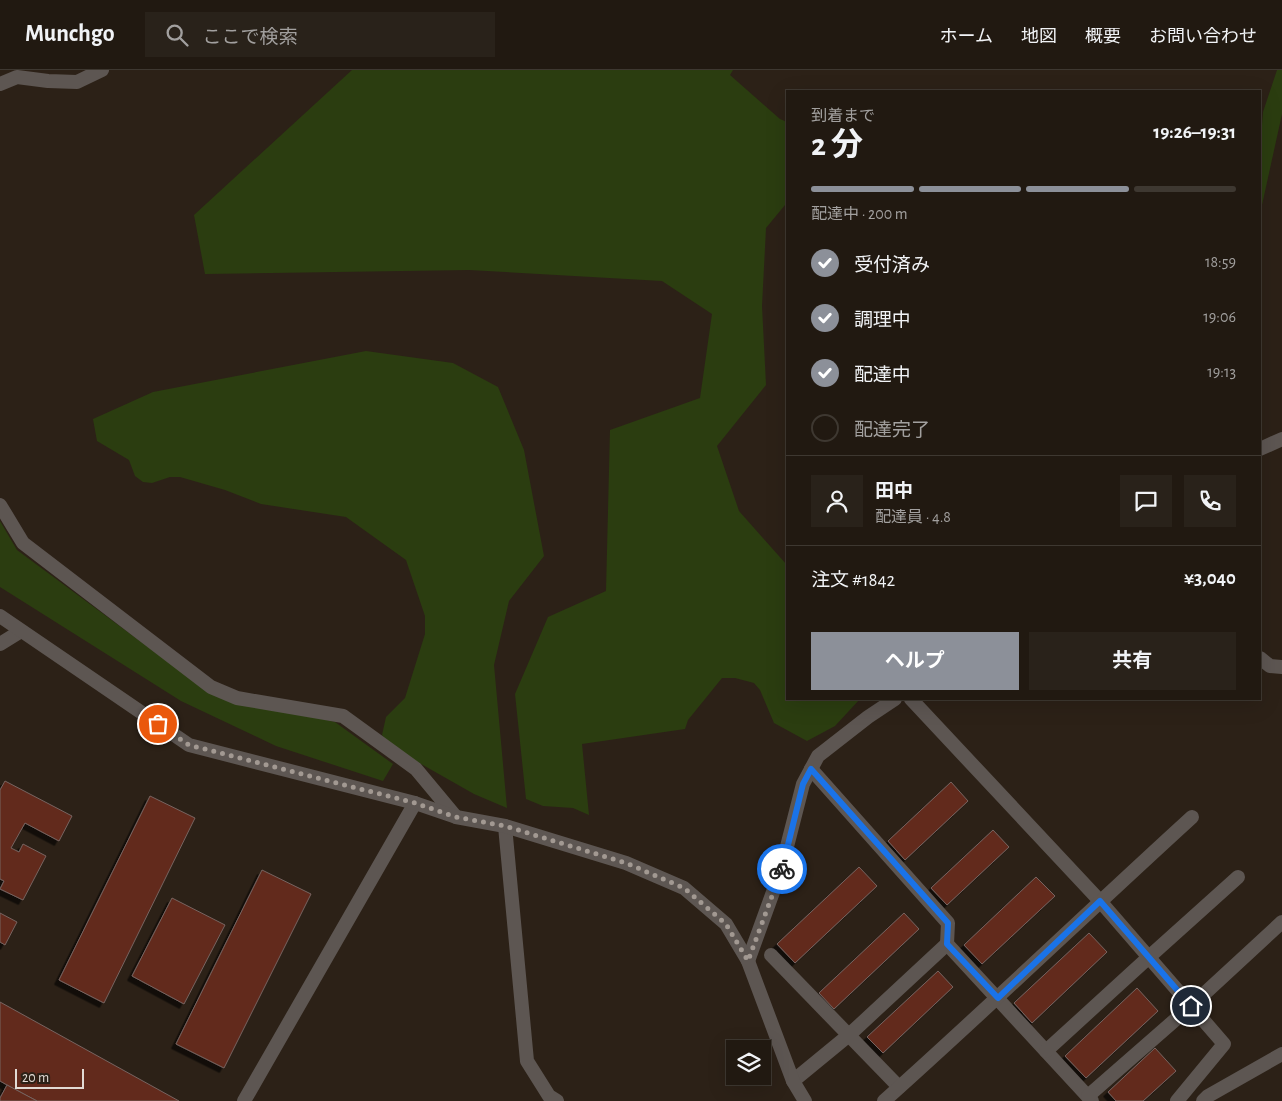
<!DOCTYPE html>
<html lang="ja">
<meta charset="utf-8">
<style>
:root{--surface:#211911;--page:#29221a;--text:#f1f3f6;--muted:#a2a09f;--line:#3e3831;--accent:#8c9099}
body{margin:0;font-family:"Alegreya Sans","Noto Sans JP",sans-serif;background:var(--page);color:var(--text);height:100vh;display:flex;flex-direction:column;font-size:19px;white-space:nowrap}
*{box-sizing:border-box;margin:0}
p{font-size:16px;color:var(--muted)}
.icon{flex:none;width:28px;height:28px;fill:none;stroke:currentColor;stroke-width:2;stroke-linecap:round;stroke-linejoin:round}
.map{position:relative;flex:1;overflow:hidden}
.drawer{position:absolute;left:786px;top:20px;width:475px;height:610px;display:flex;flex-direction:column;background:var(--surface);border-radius:0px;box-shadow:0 5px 20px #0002,0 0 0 1px var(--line)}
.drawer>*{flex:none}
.tools{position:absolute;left:726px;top:970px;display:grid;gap:10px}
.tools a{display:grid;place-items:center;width:45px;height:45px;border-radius:0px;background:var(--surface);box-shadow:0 5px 20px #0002,0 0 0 1px var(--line);font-size:25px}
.scale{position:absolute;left:15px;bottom:12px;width:69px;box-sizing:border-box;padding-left:5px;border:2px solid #e2dad4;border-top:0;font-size:14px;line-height:18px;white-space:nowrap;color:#e2dad4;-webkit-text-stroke:4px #2c2117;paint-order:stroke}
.pin{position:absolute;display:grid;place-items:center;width:42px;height:42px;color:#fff;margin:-21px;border:2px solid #fff;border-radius:50%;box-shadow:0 1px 5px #0007}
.courier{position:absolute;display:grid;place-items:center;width:50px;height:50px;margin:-25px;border:4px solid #1a73e8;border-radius:50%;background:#fff;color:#222;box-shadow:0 1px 6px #0007}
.summary em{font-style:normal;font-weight:700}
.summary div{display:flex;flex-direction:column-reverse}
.summary{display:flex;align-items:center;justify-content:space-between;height:85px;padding:0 25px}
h1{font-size:32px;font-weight:700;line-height:38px}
.bar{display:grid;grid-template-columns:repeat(4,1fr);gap:8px 5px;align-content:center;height:60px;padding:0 25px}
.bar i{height:6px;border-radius:4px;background:var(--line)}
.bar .active{background:var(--accent)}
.bar p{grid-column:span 4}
.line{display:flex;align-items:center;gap:12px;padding:0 25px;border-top:1px solid var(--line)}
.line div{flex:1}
.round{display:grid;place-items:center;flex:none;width:52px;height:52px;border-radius:0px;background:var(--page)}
ol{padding:0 25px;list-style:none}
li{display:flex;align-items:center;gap:15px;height:55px}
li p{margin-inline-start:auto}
li .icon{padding:5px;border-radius:50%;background:var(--accent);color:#fff;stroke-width:4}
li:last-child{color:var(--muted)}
li i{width:28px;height:28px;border:2px solid var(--line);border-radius:50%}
.primary-button{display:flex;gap:10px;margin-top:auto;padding:10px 25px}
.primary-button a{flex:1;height:58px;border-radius:0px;background:var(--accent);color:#fff;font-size:20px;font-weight:700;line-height:58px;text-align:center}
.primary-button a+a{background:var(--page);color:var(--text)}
header{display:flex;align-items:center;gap:30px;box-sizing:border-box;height:70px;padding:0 25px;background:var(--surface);border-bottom:1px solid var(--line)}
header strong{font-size:24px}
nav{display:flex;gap:28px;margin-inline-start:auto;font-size:18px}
.search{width:350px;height:45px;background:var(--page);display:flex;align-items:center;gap:12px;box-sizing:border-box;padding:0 18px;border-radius:0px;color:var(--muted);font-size:19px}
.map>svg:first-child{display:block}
.green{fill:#2b3d10}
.building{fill:#62291c;stroke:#776460;filter:url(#shadow)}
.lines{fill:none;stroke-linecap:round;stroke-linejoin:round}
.minor{stroke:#5d5652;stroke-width:14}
.tertiary{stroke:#5d5652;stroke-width:14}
.done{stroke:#a29992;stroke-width:5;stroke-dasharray:0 9}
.route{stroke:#1a73e8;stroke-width:6}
</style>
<header>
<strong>Munchgo</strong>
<div class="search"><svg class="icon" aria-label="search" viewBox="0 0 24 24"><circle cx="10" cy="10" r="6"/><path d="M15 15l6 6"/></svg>ここで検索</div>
<nav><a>ホーム</a><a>地図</a><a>概要</a><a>お問い合わせ</a></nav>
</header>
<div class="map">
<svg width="1282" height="1031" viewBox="0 0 1282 1031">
<defs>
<filter id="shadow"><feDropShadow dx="-4.5" dy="4.5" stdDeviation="0" flood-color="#0009"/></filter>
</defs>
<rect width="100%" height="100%" fill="#2c2117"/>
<g class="green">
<polygon points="352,0 733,0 730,5 780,49 787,52 787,136 785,135 766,158 762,236 766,315 717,376 739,441 787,495 788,629 860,629 835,656 807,671 774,653 760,620 754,613 735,608 722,608 688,650 685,659 582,674 589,745 573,738 543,736 526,729 515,624 548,547 606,521 610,360 700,328 712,244 662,211 469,200 205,204 194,145"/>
<polygon points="1277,0 1282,0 1282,44 1260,144 1260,81 1263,42"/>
<polygon points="366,281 453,293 498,317 524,380 544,486 509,531 494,595 507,738 474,724 400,682 388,673 382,665 386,647 405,628 425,564 425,546 406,490 346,447 261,434 225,420 180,407 170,407 152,413 143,412 135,406 129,390 97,371 93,349 153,322"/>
<polygon points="0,451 17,480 210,623 335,652 393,694 383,711 276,676 181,631 0,517"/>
</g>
<g class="building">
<polygon points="5,711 72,746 59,771 25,753 11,778 19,782 23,774 46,786 23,830 0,819 4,811 0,809 0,720"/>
<polygon points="951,712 968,731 905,790 888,771"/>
<polygon points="150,726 195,748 104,933 59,910"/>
<polygon points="993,760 1009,777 947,835 931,818"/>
<polygon points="859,797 877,816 795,893 777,874"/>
<polygon points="262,800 311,824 224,998 176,974"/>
<polygon points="1036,807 1055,826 982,894 964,875"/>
<polygon points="172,828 225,855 184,934 132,906"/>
<polygon points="0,843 17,852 5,875 0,872"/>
<polygon points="904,843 919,859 834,939 819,923"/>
<polygon points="1089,863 1107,882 1032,953 1014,933"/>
<polygon points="938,901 953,917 883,983 867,967"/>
<polygon points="1137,918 1158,941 1086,1008 1065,986"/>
<polygon points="0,932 179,1031 37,1031 7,1015 0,1011"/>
<polygon points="1155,978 1176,1001 1143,1031 1116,1031 1108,1022"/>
<polygon points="7,1015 37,1031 0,1031 0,1028"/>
</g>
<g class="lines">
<g class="minor">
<polyline points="0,14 17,7 48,11 77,12 102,0"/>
<polyline points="1260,379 1282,369"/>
<polyline points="0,435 23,473 211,617 237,628 343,646 416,699 456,747"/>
<polyline points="0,574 21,561"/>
<polyline points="1260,588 1270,596 1282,597"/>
<polyline points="911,629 1100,831 1224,974 1177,1031"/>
<polyline points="811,699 948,853 947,874 1092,1031"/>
<polyline points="505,756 527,991 549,1026 557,1031"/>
<polyline points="771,885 899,1017"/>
<polyline points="748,891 781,800 803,714 818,686 868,647 895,629"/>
<polyline points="1046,981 1149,887 1238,807"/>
<polyline points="793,1011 849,965 947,874"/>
<polyline points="1088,1026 1191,936 1282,852"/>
<polyline points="244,1031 415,733"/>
<path d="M 884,1031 C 988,938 1089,841 1192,747"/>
<polyline points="1203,1031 1208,1026 1282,984"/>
</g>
<polyline class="tertiary" points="0,546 189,675 415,733 456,747 505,756 626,793 684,818 726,854 748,891 793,1011 805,1031"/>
</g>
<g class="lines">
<polyline class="done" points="158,654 189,675 415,733 456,747 505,756 626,793 684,818 726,854 748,891 782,799"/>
<polyline class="route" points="782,799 803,714 811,699 948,853 947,874 998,928 1100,831 1191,936"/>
</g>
</svg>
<div class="tools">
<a><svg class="icon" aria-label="layers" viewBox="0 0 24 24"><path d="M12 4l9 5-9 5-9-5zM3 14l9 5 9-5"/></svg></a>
</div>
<div class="scale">20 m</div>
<div class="pin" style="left:158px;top:654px;background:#ea580c"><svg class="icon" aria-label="bag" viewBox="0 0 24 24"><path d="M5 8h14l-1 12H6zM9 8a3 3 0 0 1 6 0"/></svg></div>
<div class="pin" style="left:1191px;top:936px;background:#1f2937"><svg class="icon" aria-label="home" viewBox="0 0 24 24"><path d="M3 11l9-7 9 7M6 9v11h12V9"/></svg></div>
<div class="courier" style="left:782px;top:799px"><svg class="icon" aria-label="bike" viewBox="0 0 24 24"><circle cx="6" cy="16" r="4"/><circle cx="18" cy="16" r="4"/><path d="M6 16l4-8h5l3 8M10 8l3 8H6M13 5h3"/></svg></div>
<section class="drawer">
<div class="summary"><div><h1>2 分</h1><p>到着まで</p></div><em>19:26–19:31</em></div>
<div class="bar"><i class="active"></i><i class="active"></i><i class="active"></i><i></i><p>配達中 · 200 m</p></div>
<ol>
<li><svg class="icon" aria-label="check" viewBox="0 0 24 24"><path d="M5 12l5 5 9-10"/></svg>受付済み<p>18:59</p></li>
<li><svg class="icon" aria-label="check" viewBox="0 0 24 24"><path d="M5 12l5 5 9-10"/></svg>調理中<p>19:06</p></li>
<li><svg class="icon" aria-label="check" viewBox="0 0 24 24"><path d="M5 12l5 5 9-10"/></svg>配達中<p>19:13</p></li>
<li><i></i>配達完了</li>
</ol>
<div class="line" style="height:90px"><a class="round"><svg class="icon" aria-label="person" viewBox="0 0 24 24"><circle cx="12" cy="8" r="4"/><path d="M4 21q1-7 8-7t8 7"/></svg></a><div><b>田中</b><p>配達員 · 4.8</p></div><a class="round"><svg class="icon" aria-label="chat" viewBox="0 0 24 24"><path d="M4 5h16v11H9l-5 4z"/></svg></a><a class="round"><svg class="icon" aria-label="phone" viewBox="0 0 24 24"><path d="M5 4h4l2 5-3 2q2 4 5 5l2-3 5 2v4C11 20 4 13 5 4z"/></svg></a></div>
<div class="line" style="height:65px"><div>注文 #1842</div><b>¥3,040</b></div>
<div class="primary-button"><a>ヘルプ</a><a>共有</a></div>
</section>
</div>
